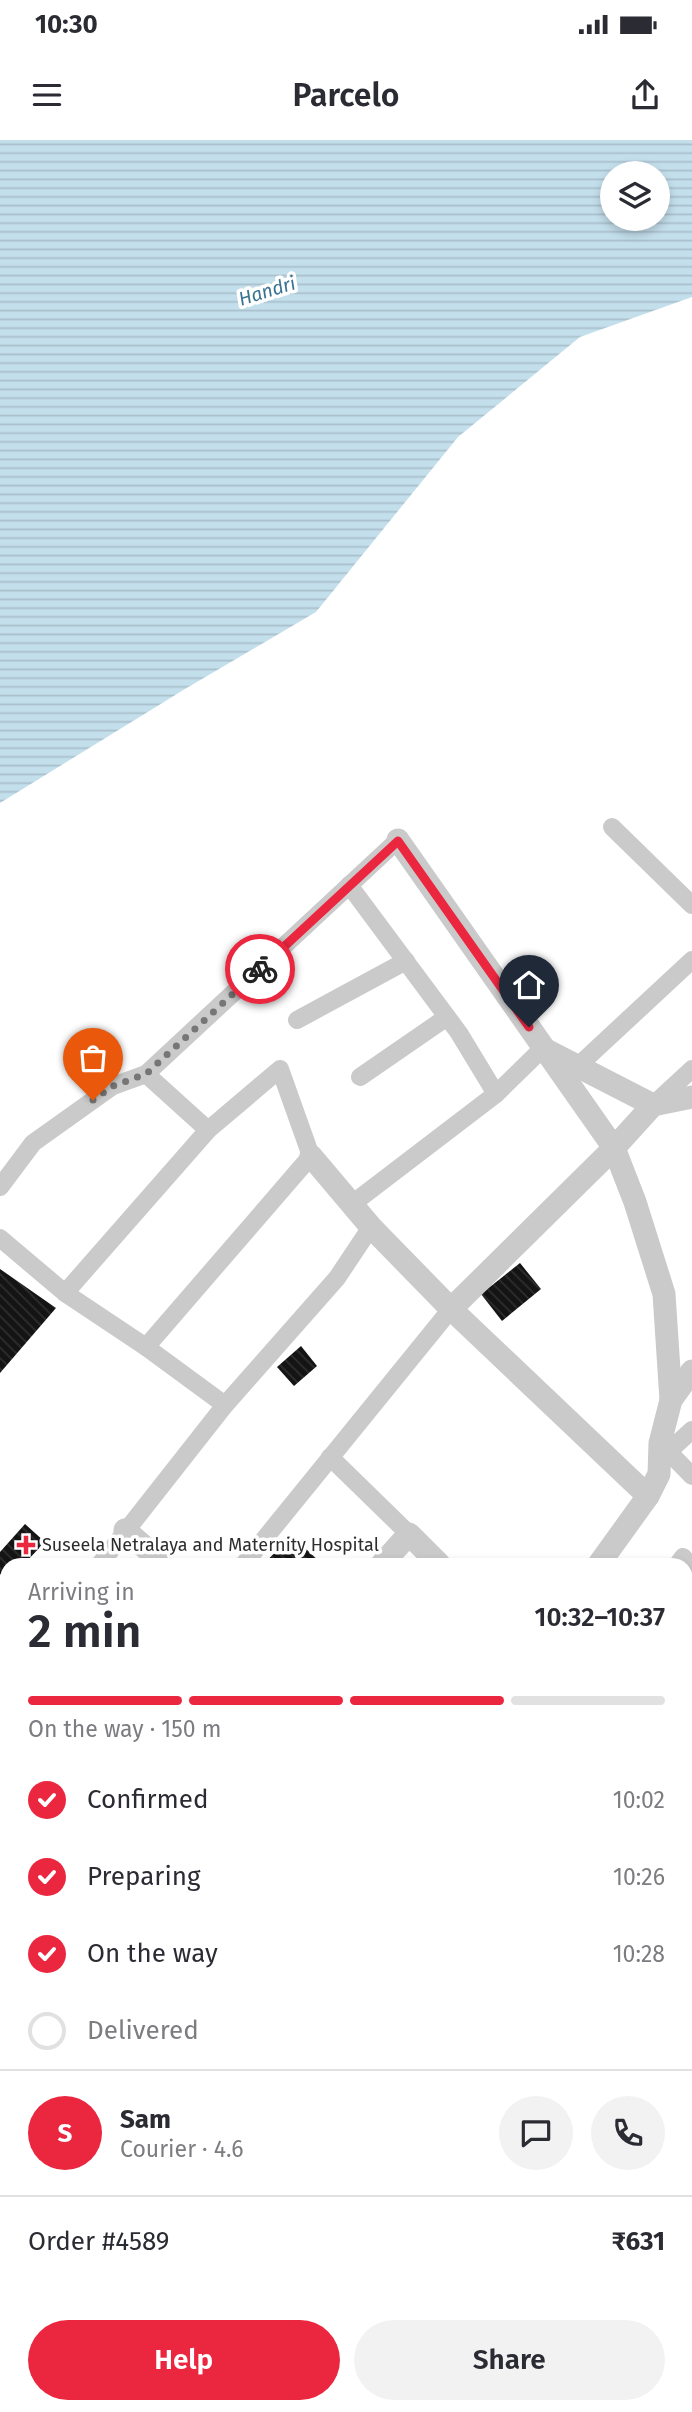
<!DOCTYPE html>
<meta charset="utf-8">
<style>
:root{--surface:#fff;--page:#f2f2f3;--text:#2b2b33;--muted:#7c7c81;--line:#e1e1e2;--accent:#eb2740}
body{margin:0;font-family:"Fira Sans",sans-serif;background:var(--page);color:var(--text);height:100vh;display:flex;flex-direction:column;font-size:26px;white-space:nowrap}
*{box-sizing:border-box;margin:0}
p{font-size:23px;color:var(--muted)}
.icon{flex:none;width:38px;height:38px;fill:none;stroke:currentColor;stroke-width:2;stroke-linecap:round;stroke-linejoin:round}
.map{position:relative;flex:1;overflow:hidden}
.side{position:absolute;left:0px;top:1418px;width:693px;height:856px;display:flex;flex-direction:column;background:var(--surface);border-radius:21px 21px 0 0;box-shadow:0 4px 10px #0003}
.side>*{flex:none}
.fabs{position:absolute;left:600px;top:21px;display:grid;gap:14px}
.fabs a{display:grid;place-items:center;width:70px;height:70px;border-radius:50%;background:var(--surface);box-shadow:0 4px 10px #0003;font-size:35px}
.pin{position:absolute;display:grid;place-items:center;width:60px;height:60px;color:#fff;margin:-72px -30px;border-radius:50% 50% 50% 0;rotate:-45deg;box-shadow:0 0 7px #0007}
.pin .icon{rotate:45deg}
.courier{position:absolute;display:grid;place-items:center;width:70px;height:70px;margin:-35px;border:5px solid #eb2740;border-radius:50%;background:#fff;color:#222;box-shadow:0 2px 9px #0007}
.summary em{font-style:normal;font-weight:600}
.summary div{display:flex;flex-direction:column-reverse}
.summary{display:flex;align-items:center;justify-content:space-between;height:119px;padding:0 28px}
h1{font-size:46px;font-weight:600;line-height:52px}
.bar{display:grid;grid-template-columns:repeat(4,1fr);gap:10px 7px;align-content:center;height:84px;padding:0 28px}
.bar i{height:9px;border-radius:5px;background:var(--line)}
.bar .active{background:var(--accent)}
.bar p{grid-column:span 4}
.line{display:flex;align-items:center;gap:18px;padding:0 28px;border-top:2px solid var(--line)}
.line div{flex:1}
.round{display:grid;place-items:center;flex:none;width:74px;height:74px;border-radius:37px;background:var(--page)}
ol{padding:0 28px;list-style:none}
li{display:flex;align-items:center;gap:21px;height:77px}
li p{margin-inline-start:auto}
li .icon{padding:7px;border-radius:50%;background:var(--accent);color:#fff;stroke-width:4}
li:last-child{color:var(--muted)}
li i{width:38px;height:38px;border:4px solid var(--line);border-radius:50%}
.action{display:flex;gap:14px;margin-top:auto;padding:14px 28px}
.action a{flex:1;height:80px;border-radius:42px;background:var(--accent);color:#fff;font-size:28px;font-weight:600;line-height:80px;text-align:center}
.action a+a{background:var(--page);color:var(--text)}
.status{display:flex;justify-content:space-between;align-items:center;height:49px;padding:0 35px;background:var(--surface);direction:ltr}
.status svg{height:19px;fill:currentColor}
header{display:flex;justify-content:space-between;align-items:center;height:91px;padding:0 28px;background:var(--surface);font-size:32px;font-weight:600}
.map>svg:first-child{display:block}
.water{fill:url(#water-rules);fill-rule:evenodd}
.building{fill:url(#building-back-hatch)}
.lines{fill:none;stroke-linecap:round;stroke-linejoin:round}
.service{stroke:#cacaca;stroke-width:9}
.minor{stroke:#cacaca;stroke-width:18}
.tertiary{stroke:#cacaca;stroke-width:23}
.primary{stroke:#a5a5a5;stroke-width:28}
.done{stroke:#767676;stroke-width:7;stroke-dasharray:0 12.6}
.route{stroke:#eb2740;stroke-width:9}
.poi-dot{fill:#eb2740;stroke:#fff;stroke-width:2.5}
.labels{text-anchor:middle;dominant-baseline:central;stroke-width:7;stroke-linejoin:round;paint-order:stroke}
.poi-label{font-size:18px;fill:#2d2d2d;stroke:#fff;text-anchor:start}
.water-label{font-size:19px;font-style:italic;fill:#387391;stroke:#fff}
</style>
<div class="status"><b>10:30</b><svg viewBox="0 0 49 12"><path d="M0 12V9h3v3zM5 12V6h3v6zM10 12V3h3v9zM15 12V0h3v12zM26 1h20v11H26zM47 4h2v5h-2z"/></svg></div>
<header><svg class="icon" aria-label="menu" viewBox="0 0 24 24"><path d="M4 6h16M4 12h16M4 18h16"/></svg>Parcelo<svg class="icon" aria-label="share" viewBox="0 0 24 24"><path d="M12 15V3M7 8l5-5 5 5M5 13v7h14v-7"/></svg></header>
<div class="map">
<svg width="692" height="2272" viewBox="0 0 692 2272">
<defs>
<pattern id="water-rules" width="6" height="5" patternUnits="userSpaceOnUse" patternTransform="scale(1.75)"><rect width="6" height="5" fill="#c4dfec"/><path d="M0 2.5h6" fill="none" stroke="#a9c0cb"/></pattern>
<pattern id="building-back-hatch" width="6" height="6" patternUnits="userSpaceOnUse" patternTransform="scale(1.75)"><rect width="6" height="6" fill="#141414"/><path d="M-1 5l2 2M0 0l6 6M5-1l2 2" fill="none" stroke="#2e2e2e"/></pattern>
</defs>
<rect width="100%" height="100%" fill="#fff"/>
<path class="water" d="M 0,0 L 692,0 L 692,157 L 580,197 L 458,297 L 316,472 L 185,549 L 0,663 ZM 612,33 L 658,33 L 658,79 L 612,79 Z"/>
<g class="building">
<polygon points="520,1123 541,1149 502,1181 481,1154"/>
<polygon points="0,1129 56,1168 0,1233"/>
<polygon points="301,1206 317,1226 294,1246 277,1227"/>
<polygon points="25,1384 45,1402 24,1424 7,1424 7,1440 0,1434 0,1412"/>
<polygon points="291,1395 320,1422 318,1424 264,1424"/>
<polygon points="692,2251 692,2272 671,2272 677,2266 686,2266 686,2257"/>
<polygon points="119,2266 201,2266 195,2272 180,2272 175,2267 170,2272 113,2272"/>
<polygon points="249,2266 301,2266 302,2268 298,2272 255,2272"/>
<polygon points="473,2266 523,2266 517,2272 466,2272"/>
</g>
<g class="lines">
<polyline class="service" points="384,2266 389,2272"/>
<g class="minor">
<polyline points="612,687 692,765"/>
<polyline points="349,745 459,893 496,954"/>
<polyline points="297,880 406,821"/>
<polyline points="578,926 692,820"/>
<polyline points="360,937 447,877"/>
<polyline points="653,965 692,929"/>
<polyline points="0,1047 33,1003 113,946 146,934 398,700"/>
<polyline points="352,1064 496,954 543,908"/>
<polyline points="0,1098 65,1153 146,1207 225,1265"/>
<polyline points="65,1153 208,990"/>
<polyline points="146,1207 311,1016 280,929 208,990 146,934"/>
<polyline points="660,1303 692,1336"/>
<polyline points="668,1312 692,1290"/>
<polyline points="330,1317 409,1394"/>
<polyline points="100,1424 225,1265 337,1138 371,1087"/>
<polyline points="244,1424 451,1169"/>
<polyline points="678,1424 683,1417 692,1427"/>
<polyline points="686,1522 692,1517"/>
<polyline points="686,1588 692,1583"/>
<polyline points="686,2033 692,2039"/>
<polyline points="686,2160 692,2155"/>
</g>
<g class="tertiary">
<polyline points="398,700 614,1008 635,1062 664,1154 671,1260"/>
<polyline points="546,910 653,965 692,957"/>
<polyline points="311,1016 371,1087 451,1169 648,1356"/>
<polyline points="451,1169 614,1008 653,965"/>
<polyline points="125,1390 164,1424"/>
<polyline points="382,1424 409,1394 439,1424"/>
<polyline points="599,1424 648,1356 659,1334 660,1303 671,1260 692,1231"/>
</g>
<g class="primary">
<polyline points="0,1683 7,1688"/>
<polyline points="0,1725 7,1729"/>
<polyline points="577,2266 582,2272"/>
<polyline points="634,2266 640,2272"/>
</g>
</g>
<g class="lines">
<polyline class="done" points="93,960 113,946 146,934 260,829"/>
<polyline class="route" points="260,829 398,701 529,887"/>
</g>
<path class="poi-dot" d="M22.5 1394.5h7v7h7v7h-7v7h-7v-7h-7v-7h7z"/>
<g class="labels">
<g class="poi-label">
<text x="42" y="1405">Suseela Netralaya and Maternity Hospital</text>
</g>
<g class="water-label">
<text transform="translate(267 151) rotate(-17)">Handri</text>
</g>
</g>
</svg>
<div class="fabs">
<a><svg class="icon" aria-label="layers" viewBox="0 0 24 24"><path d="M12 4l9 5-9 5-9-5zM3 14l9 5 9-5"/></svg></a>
</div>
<div class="pin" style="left:93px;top:960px;background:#ea580c"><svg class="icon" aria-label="bag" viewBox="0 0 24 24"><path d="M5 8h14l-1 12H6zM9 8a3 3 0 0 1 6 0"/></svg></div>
<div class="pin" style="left:529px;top:887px;background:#1f2937"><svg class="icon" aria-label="home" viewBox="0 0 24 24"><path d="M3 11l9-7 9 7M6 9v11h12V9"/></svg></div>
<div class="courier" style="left:260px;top:829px"><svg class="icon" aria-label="bike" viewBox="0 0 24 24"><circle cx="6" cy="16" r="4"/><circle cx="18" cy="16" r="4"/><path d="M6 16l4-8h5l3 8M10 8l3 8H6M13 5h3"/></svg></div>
<section class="side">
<div class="summary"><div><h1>2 min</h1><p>Arriving in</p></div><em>10:32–10:37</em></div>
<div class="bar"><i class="active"></i><i class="active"></i><i class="active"></i><i></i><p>On the way · 150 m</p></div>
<ol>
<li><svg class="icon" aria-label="check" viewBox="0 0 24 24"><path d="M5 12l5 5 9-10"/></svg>Confirmed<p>10:02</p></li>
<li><svg class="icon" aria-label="check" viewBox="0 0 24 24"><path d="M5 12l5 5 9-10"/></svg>Preparing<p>10:26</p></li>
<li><svg class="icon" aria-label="check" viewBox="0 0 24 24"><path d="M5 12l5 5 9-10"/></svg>On the way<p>10:28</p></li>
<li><i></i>Delivered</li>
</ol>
<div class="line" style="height:126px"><b class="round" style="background:var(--accent);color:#fff">S</b><div><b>Sam</b><p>Courier · 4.6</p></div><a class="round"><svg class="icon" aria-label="chat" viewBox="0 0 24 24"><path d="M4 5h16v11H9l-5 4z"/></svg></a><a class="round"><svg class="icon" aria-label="phone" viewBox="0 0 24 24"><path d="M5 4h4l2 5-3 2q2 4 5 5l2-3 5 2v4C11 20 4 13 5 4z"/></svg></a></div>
<div class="line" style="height:91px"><div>Order #4589</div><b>₹631</b></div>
<div class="action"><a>Help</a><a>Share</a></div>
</section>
</div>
